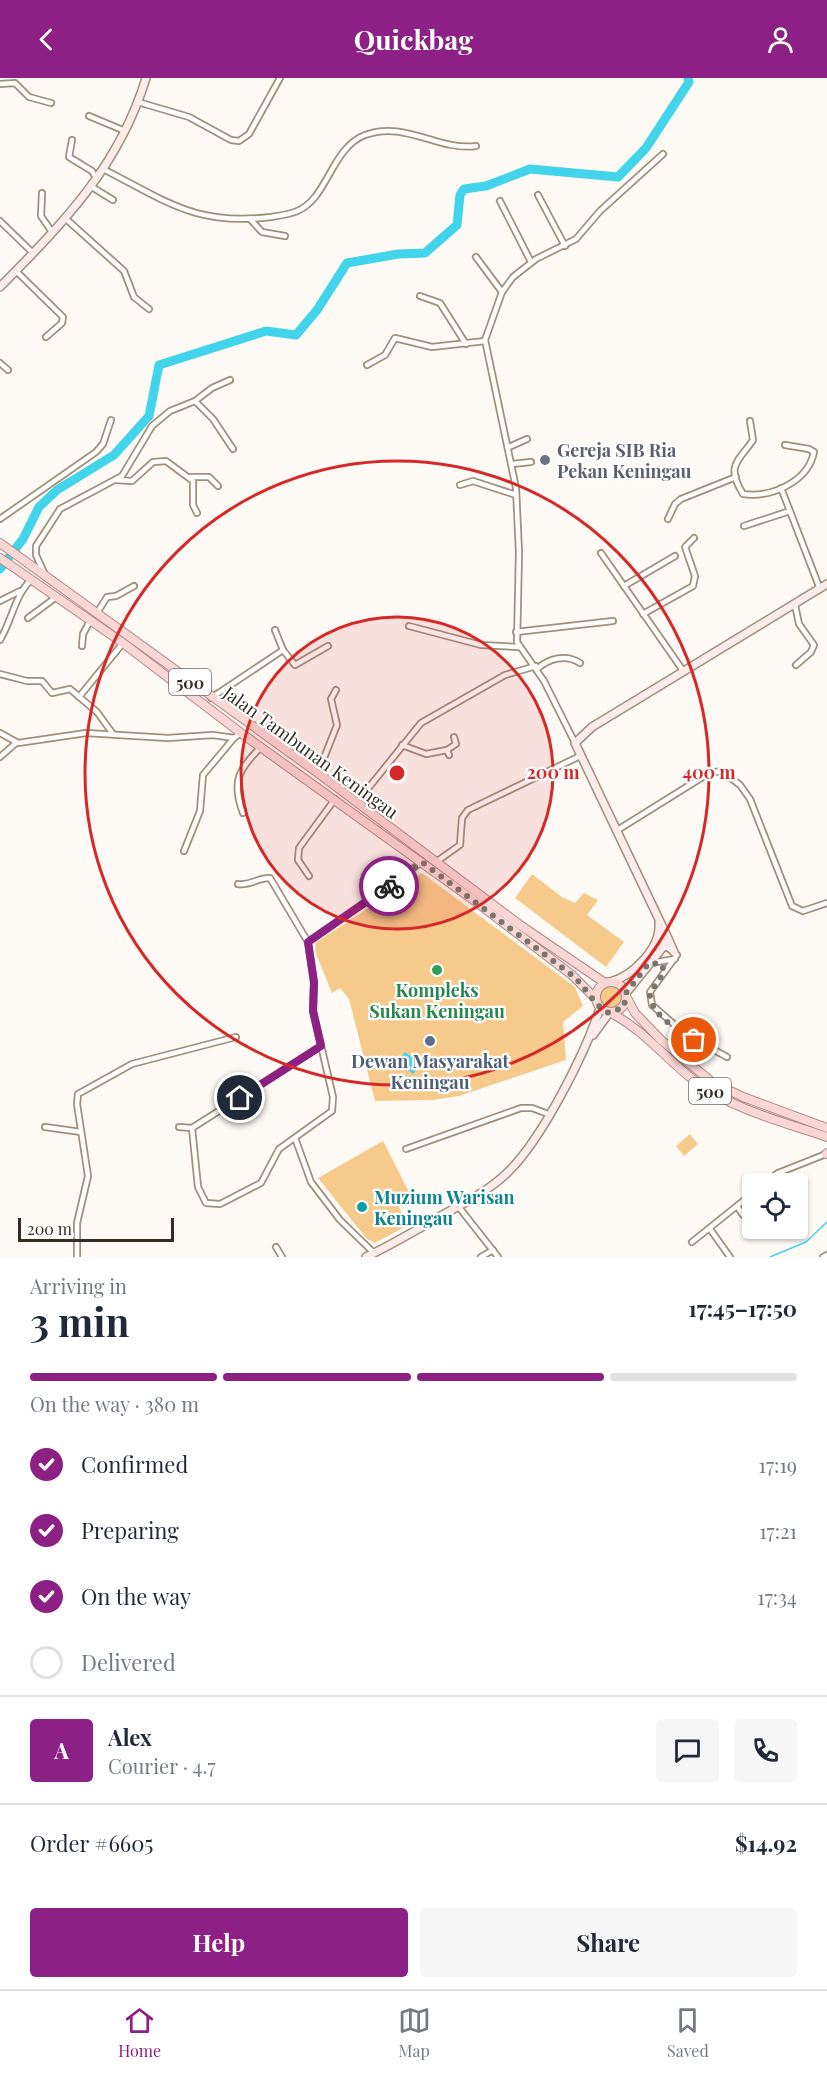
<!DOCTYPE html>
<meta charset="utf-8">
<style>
:root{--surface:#fff;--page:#f6f6f7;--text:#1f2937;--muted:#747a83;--line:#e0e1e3;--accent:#8d2084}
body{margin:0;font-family:"Playfair Display",serif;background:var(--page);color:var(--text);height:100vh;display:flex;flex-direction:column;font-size:22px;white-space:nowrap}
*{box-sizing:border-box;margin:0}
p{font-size:20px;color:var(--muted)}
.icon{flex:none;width:33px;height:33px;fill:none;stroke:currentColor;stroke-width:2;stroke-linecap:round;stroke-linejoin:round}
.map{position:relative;height:1179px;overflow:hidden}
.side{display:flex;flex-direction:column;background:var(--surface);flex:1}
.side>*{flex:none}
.buttons{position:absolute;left:742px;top:1095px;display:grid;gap:12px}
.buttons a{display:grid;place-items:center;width:66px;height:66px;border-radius:6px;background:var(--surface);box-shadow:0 2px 4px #0004;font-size:30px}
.scale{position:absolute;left:18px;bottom:15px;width:156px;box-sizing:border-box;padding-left:6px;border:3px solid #342d24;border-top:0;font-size:16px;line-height:21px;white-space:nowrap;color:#342d24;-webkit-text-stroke:4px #fff;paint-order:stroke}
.pin{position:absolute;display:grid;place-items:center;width:51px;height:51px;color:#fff;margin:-26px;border:3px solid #fff;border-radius:50%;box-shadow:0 2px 6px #0007}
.courier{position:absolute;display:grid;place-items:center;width:60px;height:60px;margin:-30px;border:4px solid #8d2084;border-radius:50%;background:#fff;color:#222;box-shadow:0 2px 8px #0007}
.overview em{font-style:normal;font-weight:700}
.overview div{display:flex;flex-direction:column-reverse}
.overview{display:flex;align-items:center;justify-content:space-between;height:102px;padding:0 30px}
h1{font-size:39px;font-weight:700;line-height:45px}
.bar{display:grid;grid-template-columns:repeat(4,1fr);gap:9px 6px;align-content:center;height:72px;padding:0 30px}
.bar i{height:8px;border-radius:4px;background:var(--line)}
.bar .current{background:var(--accent)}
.bar p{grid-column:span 4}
.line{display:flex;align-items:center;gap:15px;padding:0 30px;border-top:2px solid var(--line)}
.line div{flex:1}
.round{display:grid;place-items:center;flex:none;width:63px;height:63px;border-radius:6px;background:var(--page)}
ol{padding:0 30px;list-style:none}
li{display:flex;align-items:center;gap:18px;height:66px}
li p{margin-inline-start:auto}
li .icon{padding:6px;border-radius:50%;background:var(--accent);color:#fff;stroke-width:4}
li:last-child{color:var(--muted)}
li i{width:33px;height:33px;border:3px solid var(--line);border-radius:50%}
.action{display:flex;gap:12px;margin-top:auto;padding:12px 30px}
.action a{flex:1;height:69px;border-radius:6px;background:var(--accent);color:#fff;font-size:24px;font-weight:700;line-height:69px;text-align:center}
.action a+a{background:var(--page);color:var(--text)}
header{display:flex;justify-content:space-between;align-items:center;height:78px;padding:0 30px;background:var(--accent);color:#fff;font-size:27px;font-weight:700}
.tab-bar{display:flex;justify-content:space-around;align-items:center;height:84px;border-top:2px solid var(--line);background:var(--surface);font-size:16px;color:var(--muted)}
.tab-bar a{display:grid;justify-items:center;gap:3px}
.tab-bar .current{color:var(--accent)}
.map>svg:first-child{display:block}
.green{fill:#f6ca8b}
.water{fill:#42d4ea}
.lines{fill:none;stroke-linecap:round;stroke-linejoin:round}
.stream{stroke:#42d4ea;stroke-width:1.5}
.river{stroke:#42d4ea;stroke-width:9}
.street-casing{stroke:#a0907a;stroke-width:8}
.secondary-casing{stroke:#a0907a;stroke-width:10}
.primary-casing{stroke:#b08a85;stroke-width:10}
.street{stroke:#fff;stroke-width:4.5}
.secondary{stroke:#fbebea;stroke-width:7}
.primary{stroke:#f8d7d5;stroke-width:8}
.done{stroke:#7a756d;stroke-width:6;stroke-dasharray:0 10.8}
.route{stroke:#8d2084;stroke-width:8}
.ring{fill:none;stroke:#d62828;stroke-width:3}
.worship-dot{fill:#6b7280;stroke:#fff;stroke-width:2}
.leisure-dot{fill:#2e9e5b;stroke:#fff;stroke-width:2}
.service-dot{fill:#5c6f8a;stroke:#fff;stroke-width:2}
.culture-dot{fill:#0f9aa8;stroke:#fff;stroke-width:2}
.labels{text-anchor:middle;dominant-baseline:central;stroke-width:4.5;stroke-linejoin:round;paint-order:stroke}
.shield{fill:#fff;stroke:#716c66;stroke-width:1.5}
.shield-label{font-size:16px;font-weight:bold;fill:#342d24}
.worship-label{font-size:18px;font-weight:bold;fill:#5b616d;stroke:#fff;text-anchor:start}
.street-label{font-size:18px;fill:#342d24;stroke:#fff}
.leisure-label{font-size:18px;font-weight:bold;fill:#27864d;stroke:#fff}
.service-label{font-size:18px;font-weight:bold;fill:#4e5e75;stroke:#fff}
.culture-label{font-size:18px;font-weight:bold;fill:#0d838f;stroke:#fff;text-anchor:start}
.centre{fill:#d62828;stroke:#fff;stroke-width:3}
.ring-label{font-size:18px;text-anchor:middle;font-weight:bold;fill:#d62828;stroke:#fff;stroke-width:4.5;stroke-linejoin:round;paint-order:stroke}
</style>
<header><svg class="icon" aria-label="back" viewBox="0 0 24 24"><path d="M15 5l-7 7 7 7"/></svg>Quickbag<svg class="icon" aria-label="person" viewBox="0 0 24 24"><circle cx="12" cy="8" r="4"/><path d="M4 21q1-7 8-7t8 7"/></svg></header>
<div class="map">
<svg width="827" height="1179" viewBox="0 0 827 1179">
<rect width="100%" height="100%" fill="#fdfaf5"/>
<g class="green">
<polygon points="422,795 575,909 583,928 563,944 566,982 459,1018 433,1022 375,1023 349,921 340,910 332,915 316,876 315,865"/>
<polygon points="532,796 562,819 575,825 584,815 598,822 587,837 624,864 606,889 515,820"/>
<circle cx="611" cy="919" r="12"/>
<polygon points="690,1056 698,1066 684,1078 676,1068"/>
<polygon points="383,1063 413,1122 399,1129 408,1147 375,1165 367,1161 318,1100"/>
</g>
<polygon class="water" points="405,974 421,985 413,996 398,984"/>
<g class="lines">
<polyline class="stream" points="770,1179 806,1164 827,1144"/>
<polyline class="river" points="0,491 23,461 39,429 57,412 114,377 149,338 159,287 266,253 296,257 317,232 347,185 398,176 425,175 457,147 460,117 464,111 486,108 530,91 618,99 646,70 689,4 688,0"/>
<defs>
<g id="street">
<polyline points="0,6 15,5 29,19 51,25"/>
<polyline points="138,24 189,39 231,62 239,63 249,56 280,0"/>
<polyline points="89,38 125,53"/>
<polyline points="72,62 69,79 92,93 96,100"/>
<path d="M 105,92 C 168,124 196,148 271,139 C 290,136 302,135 315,119 C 331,99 339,67 365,57 C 405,42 437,73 476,68"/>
<polyline points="92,109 113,122"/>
<polyline points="42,115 41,138 52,154"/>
<polyline points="538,117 565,168"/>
<polyline points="500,123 531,184"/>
<polyline points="65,140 124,193 134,219 149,231"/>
<polyline points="250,141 262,154 285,158"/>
<polyline points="0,143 33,175"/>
<polyline points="476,179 502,214"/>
<polyline points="16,193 63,239 62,245 46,259"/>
<polyline points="420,218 440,225 466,266"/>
<polyline points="0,285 8,292"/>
<polyline points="367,287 385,277 395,260 432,269 485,263"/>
<polyline points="195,323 212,310 230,302"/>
<path d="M 750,343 L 753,362 C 739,383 725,387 743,416 C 771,420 808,404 814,374 L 809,371 L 785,367"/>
<polyline points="509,369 527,361"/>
<polyline points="512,386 531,384"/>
<polyline points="190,399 209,399 218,408"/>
<polyline points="116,402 132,403 153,384 166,383 193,403 193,427 197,435"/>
<polyline points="460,407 473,403 516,417"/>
<polyline points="781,410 820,511"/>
<polyline points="0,441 96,374 103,366 111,342"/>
<polyline points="668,441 675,426 681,421 736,399"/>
<polyline points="744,448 790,433"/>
<polyline points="601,475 684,594"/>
<polyline points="45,497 36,477 36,468 60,431 122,398 152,348 170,333 195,323 213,341 233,371"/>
<polyline points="624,508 675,478"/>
<polyline points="0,523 20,513"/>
<polyline points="795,527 799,546 814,567 811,574 796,587"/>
<polyline points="97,535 107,519 116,518 134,508"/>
<polyline points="643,536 693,508 695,498 685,469 694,460"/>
<polyline points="28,540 55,520"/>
<polyline points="409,548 481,567 519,569"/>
<polyline points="516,554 613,543"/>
<path d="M 0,562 C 12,542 15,517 31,502"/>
<polyline points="82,568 83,556 90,543"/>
<polyline points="283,572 295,587 328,568"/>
<path d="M 537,591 C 549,580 566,576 580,585"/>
<polyline points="0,596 27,603 42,603 52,615 70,611 97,634 113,656"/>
<polyline points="79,619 123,565"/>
<polyline points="211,620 283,572 275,552"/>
<polyline points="0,655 18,665 86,655 168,660 213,657 234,660 241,655"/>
<polyline points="575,665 544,603 517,564 519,475 516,410 485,262 502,214 513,199 536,181 576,161 600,133 663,76"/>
<polyline points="402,667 426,676 447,672 449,677"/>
<polyline points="447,672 456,666 454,659"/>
<polyline points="0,679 16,665"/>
<polyline points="318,695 337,647 331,621 336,612"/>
<polyline points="357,724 421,645 505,597 536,588"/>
<path d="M 243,735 C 231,703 239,691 261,669"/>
<polyline points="616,753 709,695 722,693 740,707 750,721 792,828 803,833 827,825"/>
<polyline points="184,773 200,733 203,697 234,660"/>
<polyline points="436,784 460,767 462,740 468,732 580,678"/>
<polyline points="309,798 298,782 299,770 335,721"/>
<path d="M 238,806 C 251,808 259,799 270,800 L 308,864"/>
<polyline points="653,868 668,870 677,877 650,914 652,927 685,956 727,979"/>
<polyline points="651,885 675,881"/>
<polyline points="321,968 192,1050 198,1109 206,1125 220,1126 261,1105 279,1071 332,1033 333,1019 313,933 314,905 308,864 422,784"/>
<polyline points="45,1049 81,1054"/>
<polyline points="179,1049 192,1050"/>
<polyline points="295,1060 311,1104 340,1142 374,1175"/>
<polyline points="406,1071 521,1030 532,1030 548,1036"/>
<polyline points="764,1106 778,1095 826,1076"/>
<polyline points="458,1128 498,1179"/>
<polyline points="737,1128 743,1137 753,1136"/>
<polyline points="785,1150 792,1155 801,1151 798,1143"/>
<polyline points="710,1151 730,1179"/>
<polyline points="692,1164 753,1115"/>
<polyline points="276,1169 282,1179"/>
<polyline points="77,1179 77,1145 88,1098 77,1026 78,1016 132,986 236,959"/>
<polyline points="481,1179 493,1172"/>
<polyline points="823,1179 827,1177"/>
</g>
<g id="secondary">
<path d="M 0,209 C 63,145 119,89 146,0"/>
<polyline points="666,856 674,874"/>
<path d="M 610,904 C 633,898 661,870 659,845"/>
<polyline points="626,915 663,869 665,854 575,665 592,649 827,506"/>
<polyline points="593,957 609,935"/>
<path d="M 366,1179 C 391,1167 415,1153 439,1139 C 462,1126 489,1113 508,1094 C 542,1061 585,976 600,930"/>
</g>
<g id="primary">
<polyline points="0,465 318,695 520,847 605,905"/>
<polyline points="0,480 123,565 241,655 479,826 572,897 596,921"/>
<circle cx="611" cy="919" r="15"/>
<polyline points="627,920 635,935 661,962 712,1004 743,1019 827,1050"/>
<path d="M 611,935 C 644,952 667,982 696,1004 C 734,1032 784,1044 827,1059"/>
<polyline points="826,1076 827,1075"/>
</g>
</defs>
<use href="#street" class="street-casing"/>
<use href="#secondary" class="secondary-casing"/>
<use href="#primary" class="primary-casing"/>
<use href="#street" class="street"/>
<use href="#secondary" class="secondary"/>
<use href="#primary" class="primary"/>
</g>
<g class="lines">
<path class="done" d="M 389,808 L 422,784 L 572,897 C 584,907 597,931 609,935 L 624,929 L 626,915 L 649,885 L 662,886 L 664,895 L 650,914 C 648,936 678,951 694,962"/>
<polyline class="route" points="240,1020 321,968 313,933 314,904 308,864 389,808"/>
</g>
<circle cx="397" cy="695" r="156" fill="#d62828" fill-opacity=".12"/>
<g class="ring">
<circle cx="397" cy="695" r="156"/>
<circle cx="397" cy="695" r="312"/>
</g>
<circle class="worship-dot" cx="545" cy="382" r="6"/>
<circle class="leisure-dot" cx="437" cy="892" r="6"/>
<circle class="service-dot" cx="430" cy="963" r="6"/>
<circle class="culture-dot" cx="362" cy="1129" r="6"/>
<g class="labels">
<g class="shield">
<rect x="169" y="591" width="42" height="26" rx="4.5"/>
<rect x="689" y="1000" width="42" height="26" rx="4.5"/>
</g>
<g class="shield-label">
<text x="190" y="604">500</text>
<text x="710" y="1013">500</text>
</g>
<g class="worship-label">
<text x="557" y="372">Gereja SIB Ria<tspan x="557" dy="21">Pekan Keningau</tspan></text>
</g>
<g class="street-label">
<text transform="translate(311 674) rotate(36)">Jalan Tambunan Keningau</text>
</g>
<g class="leisure-label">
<text x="437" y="912">Kompleks<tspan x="437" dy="21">Sukan Keningau</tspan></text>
</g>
<g class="service-label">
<text x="430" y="983">Dewan Masyarakat<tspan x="430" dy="21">Keningau</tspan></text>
</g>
<g class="culture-label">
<text x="374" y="1119">Muzium Warisan<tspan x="374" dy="21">Keningau</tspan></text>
</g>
</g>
<circle cx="397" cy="695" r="9" class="centre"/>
<g class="ring-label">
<text x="553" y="701">200 m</text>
<text x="709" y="701">400 m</text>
</g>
</svg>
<div class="buttons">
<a><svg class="icon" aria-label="locate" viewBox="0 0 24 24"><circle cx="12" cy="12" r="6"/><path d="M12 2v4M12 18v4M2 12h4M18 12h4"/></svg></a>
</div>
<div class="scale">200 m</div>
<div class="pin" style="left:694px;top:962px;background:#ea580c"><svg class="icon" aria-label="bag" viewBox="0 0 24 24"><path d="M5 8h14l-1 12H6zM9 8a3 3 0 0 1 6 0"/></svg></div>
<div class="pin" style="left:240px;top:1020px;background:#1f2937"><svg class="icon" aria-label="home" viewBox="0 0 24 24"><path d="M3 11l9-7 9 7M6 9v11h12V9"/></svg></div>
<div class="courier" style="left:389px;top:808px"><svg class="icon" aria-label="bike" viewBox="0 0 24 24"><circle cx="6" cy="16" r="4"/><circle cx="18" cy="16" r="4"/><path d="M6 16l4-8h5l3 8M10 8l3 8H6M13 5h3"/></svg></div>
</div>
<section class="side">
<div class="overview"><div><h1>3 min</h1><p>Arriving in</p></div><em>17:45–17:50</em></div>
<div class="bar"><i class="current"></i><i class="current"></i><i class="current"></i><i></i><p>On the way · 380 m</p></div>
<ol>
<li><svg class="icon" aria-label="check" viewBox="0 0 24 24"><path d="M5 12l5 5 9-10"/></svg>Confirmed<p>17:19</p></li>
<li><svg class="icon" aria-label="check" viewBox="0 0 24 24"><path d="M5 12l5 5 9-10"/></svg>Preparing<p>17:21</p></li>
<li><svg class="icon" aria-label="check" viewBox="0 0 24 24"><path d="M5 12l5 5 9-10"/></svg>On the way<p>17:34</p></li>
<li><i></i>Delivered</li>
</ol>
<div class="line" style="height:108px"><b class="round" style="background:var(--accent);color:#fff">A</b><div><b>Alex</b><p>Courier · 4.7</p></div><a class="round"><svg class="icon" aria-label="chat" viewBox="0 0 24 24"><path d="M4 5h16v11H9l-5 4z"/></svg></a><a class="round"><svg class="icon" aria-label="phone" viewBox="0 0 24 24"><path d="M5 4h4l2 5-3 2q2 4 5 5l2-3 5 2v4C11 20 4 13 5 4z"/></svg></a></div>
<div class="line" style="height:78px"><div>Order #6605</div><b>$14.92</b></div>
<div class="action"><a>Help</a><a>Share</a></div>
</section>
<nav class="tab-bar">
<a class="current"><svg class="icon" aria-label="home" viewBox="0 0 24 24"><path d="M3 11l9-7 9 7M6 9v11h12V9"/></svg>Home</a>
<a><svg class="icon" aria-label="map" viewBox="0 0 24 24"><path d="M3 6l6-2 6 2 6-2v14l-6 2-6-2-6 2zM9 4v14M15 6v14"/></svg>Map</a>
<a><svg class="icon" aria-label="saved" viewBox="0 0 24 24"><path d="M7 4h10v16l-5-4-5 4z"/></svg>Saved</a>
</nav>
